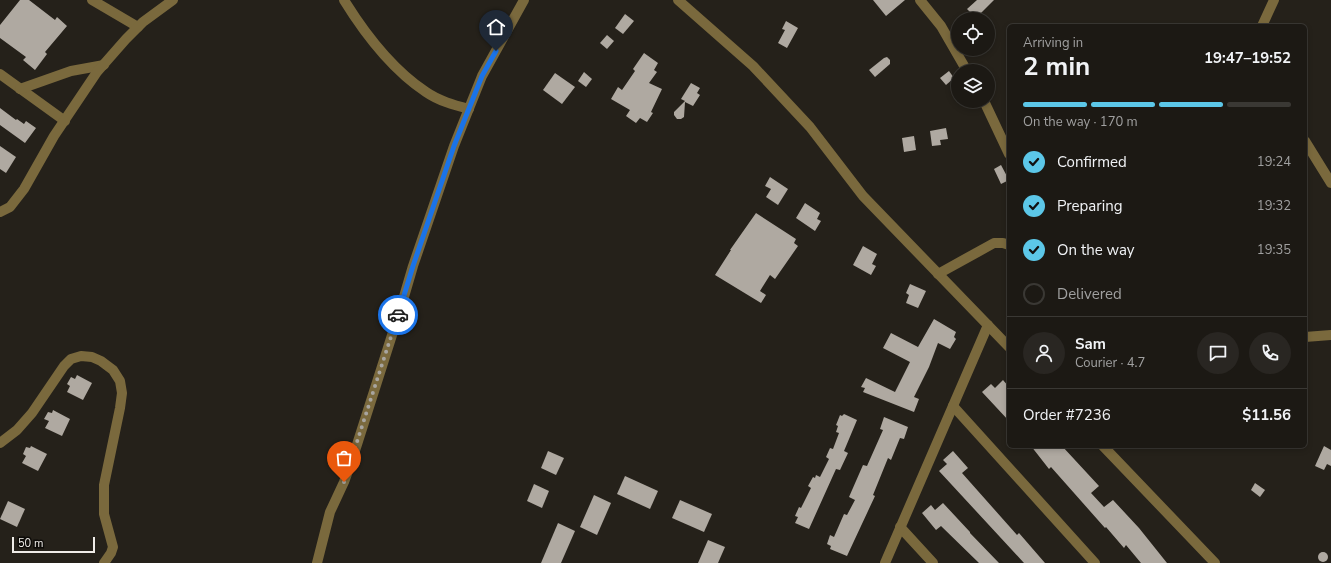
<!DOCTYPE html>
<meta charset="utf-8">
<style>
:root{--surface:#1c1914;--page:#292622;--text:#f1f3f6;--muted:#a0a0a0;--line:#3a3834;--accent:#5cc7e8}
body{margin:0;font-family:"Nunito Sans",sans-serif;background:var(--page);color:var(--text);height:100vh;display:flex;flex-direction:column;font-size:15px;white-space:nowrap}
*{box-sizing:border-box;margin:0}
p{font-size:13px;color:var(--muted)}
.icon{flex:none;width:22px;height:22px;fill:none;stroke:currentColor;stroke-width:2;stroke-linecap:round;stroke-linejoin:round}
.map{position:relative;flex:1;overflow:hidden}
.side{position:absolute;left:1007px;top:24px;width:300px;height:424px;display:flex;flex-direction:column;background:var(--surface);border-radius:6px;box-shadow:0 2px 6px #0003,0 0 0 1px var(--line)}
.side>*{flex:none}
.fabs{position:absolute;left:951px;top:12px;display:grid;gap:8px}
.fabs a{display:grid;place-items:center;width:44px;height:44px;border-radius:50%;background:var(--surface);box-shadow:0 2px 6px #0003,0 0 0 1px var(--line);font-size:20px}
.scale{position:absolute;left:12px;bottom:10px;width:83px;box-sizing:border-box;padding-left:4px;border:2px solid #efece8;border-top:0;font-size:11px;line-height:14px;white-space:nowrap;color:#efece8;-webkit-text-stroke:3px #0d0b08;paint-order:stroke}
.pin{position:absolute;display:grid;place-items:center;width:34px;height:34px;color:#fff;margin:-41px -17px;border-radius:50% 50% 50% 0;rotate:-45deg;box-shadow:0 0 4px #0007}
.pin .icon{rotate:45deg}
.courier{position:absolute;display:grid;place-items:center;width:40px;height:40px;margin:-20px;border:3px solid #1a73e8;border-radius:50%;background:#fff;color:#222;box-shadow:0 1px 5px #0007}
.head em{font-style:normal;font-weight:700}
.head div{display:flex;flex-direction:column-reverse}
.head{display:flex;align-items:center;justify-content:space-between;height:68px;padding:0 16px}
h1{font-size:26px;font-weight:700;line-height:30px}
.bar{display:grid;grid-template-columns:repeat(4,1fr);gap:6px 4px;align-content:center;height:48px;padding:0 16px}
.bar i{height:5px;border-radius:3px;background:var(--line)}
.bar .current{background:var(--accent)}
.bar p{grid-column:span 4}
.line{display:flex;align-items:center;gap:10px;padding:0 16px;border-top:1px solid var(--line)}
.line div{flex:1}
.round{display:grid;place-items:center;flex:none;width:42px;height:42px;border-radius:21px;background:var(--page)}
ol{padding:0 16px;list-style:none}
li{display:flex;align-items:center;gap:12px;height:44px}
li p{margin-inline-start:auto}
li .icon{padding:4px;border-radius:50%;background:var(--accent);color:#111;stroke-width:4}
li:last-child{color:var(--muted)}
li i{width:22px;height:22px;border:2px solid var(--line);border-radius:50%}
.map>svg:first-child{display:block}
.building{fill:#afa9a1}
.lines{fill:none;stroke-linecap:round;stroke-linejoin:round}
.street{stroke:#7a693d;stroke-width:10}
.done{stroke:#a8a5a0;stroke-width:4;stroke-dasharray:0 7.2}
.route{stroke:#1a73e8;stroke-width:5}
</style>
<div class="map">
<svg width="1331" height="563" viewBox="0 0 1331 563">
<rect width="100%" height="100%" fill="#25211a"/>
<g class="building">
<polygon points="20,0 29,0 55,20 57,17 67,26 45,52 47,54 35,70 23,60 26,57 0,38 0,25"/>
<polygon points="873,0 905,0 886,16"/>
<polygon points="977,0 994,0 976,18 967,9"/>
<polygon points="625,14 634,21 623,34 615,28"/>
<polygon points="786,21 798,28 787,48 778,43 785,30 782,29"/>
<polygon points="607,35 614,41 607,49 600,43"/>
<polygon points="644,53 658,63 654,70 657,72 649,83 662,89 651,112 653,113 647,122 640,118 636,123 626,116 630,110 611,99 618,87 622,90 635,71 633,69"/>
<polygon points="887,57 890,60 890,64 875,77 869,70 884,58"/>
<polygon points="949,71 954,78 946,85 940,78"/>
<polygon points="584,72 592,79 586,87 578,81"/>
<polygon points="555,73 575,87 562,104 543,90"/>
<polygon points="691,83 700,88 697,93 700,95 693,106 685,102 684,117 681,119 677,119 674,115 674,112 685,101 681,99"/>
<polygon points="0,108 16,120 17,119 24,124 26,121 36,128 25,143 0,125"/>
<polygon points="946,128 948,139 940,140 941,145 932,146 930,131"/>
<polygon points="914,136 916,150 904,152 902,138"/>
<polygon points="0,146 16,157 6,173 0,169"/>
<polygon points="1001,165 1009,180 1001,184 994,169"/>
<polygon points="770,177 788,189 778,205 766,197 771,189 765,186"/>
<polygon points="805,203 820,213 817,219 821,221 815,231 796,218"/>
<polygon points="756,213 796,239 794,243 798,246 775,279 770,275 760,291 766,295 761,303 715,275 731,250 730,250"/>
<polygon points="863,246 877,254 872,264 876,266 871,275 853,265"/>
<polygon points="910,284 926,291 918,308 906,303 909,295 906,293"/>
<polygon points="934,319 956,332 954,337 956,339 950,349 938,343 929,367 914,397 919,399 914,412 863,392 865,388 861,387 866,378 895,392 910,362 883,348 891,333 918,347"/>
<polygon points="77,375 92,383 83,400 67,392 70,386 67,384 71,377 75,379"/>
<polygon points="1003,380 1009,387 1009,421 982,392 991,384 995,388"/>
<polygon points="53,410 70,419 62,436 45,428 49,421 44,419 48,412 52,413"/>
<polygon points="844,414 857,420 844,451 848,453 840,470 836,469 809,529 795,523 798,517 795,516 799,507 801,508 811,488 808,486 813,477 815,478 816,475 820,477 829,459 826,457 830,448 833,449 839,433 836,432 838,426 836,425 840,415 842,416"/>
<polygon points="884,417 908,427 904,439 900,438 891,460 888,458 873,495 875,496 847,556 830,549 831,546 827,544 830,535 834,537 844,514 847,515 855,500 849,497 863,465 867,466 883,430 880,429"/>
<polygon points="31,446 47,454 38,471 22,463 26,456 23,454 26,447 30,448"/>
<polygon points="1031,446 1062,446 1099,486 1091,493 1104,507 1113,500 1139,528 1167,563 1141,563 1126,545 1124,548 1106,527 1105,528 1051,467 1049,469"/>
<polygon points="1324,446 1331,450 1331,466 1327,464 1324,470 1315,466"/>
<polygon points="548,451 564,458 556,475 541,468"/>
<polygon points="953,451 968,468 962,473 1017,535 1019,533 1045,563 1024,563 939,471 947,464 943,460"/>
<polygon points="625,476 658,491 650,509 617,494"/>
<polygon points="1255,483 1265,490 1260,497 1251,490"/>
<polygon points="534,484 549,491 542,508 527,501"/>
<polygon points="594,495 611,503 597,535 580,527"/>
<polygon points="680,500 712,514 704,532 672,518"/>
<polygon points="8,501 25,509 17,527 0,519"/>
<polygon points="943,503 970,532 970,533 999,563 979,563 941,526 936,530 922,513 931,505 935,510"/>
<polygon points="558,523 575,531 561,563 541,563"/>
<polygon points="708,540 725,547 718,563 698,563"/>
<circle cx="1323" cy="557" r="5"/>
</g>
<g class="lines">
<g class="street">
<polyline points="92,0 138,27"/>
<path d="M 344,0 C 365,34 393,70 426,92 C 439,101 454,105 469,109"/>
<polyline points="678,0 753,66 810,127 863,196 1009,347"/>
<polyline points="920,0 941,26 967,71"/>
<polyline points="1262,26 1274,0"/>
<polyline points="0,74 65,121"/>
<polyline points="20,89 71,71 104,65"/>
<polyline points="984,101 1009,154"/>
<polyline points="1305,141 1331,183"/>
<polyline points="0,212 10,207 24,189 54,136 97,72 126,39 143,22 173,0"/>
<polyline points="938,274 994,243 1003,243 1009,245"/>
<polyline points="1305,337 1331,335"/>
<polyline points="953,406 1095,563"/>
<polyline points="0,443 17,430 32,413 64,366 71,359 81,356 92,357 101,361 113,370 120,381 122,393 120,408 104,485 104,514 113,547 111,553 104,563"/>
<polyline points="1103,446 1215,563"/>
<polyline points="900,527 933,563"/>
<polyline points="317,563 330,512 344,482 353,457 401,307 413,266 454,146 482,76 524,0"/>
<polyline points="885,563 988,325"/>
</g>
</g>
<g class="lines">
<polyline class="done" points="344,482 398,315"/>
<polyline class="route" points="398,315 413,266 454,146 482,76 496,51"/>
</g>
</svg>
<div class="fabs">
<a><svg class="icon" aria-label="locate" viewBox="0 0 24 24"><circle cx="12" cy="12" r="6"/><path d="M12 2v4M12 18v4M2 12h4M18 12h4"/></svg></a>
<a><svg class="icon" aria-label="layers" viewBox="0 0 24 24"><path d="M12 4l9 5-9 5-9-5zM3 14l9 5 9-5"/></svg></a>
</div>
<div class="scale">50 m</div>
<div class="pin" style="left:344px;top:482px;background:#ea580c"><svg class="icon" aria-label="bag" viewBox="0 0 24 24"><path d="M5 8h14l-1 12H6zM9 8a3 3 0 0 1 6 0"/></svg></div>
<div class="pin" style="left:496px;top:51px;background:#1f2937"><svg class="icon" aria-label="home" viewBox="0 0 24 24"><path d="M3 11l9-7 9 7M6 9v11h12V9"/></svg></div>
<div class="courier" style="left:398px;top:315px"><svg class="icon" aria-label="car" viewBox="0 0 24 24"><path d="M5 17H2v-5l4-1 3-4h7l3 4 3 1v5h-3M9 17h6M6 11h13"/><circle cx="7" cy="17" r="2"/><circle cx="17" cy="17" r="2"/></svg></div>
<section class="side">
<div class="head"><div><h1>2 min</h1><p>Arriving in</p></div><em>19:47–19:52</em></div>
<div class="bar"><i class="current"></i><i class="current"></i><i class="current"></i><i></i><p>On the way · 170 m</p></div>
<ol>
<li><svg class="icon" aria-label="check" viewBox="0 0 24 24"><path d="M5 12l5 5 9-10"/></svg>Confirmed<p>19:24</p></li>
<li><svg class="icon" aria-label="check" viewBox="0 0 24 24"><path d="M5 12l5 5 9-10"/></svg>Preparing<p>19:32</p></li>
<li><svg class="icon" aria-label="check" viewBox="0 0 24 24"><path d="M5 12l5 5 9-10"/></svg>On the way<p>19:35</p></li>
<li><i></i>Delivered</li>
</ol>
<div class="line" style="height:72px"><a class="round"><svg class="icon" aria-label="person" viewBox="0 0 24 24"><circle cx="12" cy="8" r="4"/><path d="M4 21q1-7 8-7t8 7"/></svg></a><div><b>Sam</b><p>Courier · 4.7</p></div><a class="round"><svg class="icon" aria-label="chat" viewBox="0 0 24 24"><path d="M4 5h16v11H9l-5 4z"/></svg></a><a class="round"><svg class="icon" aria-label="phone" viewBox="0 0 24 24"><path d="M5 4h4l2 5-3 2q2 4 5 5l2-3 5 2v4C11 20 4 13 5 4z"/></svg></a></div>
<div class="line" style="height:52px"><div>Order #7236</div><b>$11.56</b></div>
</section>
</div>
